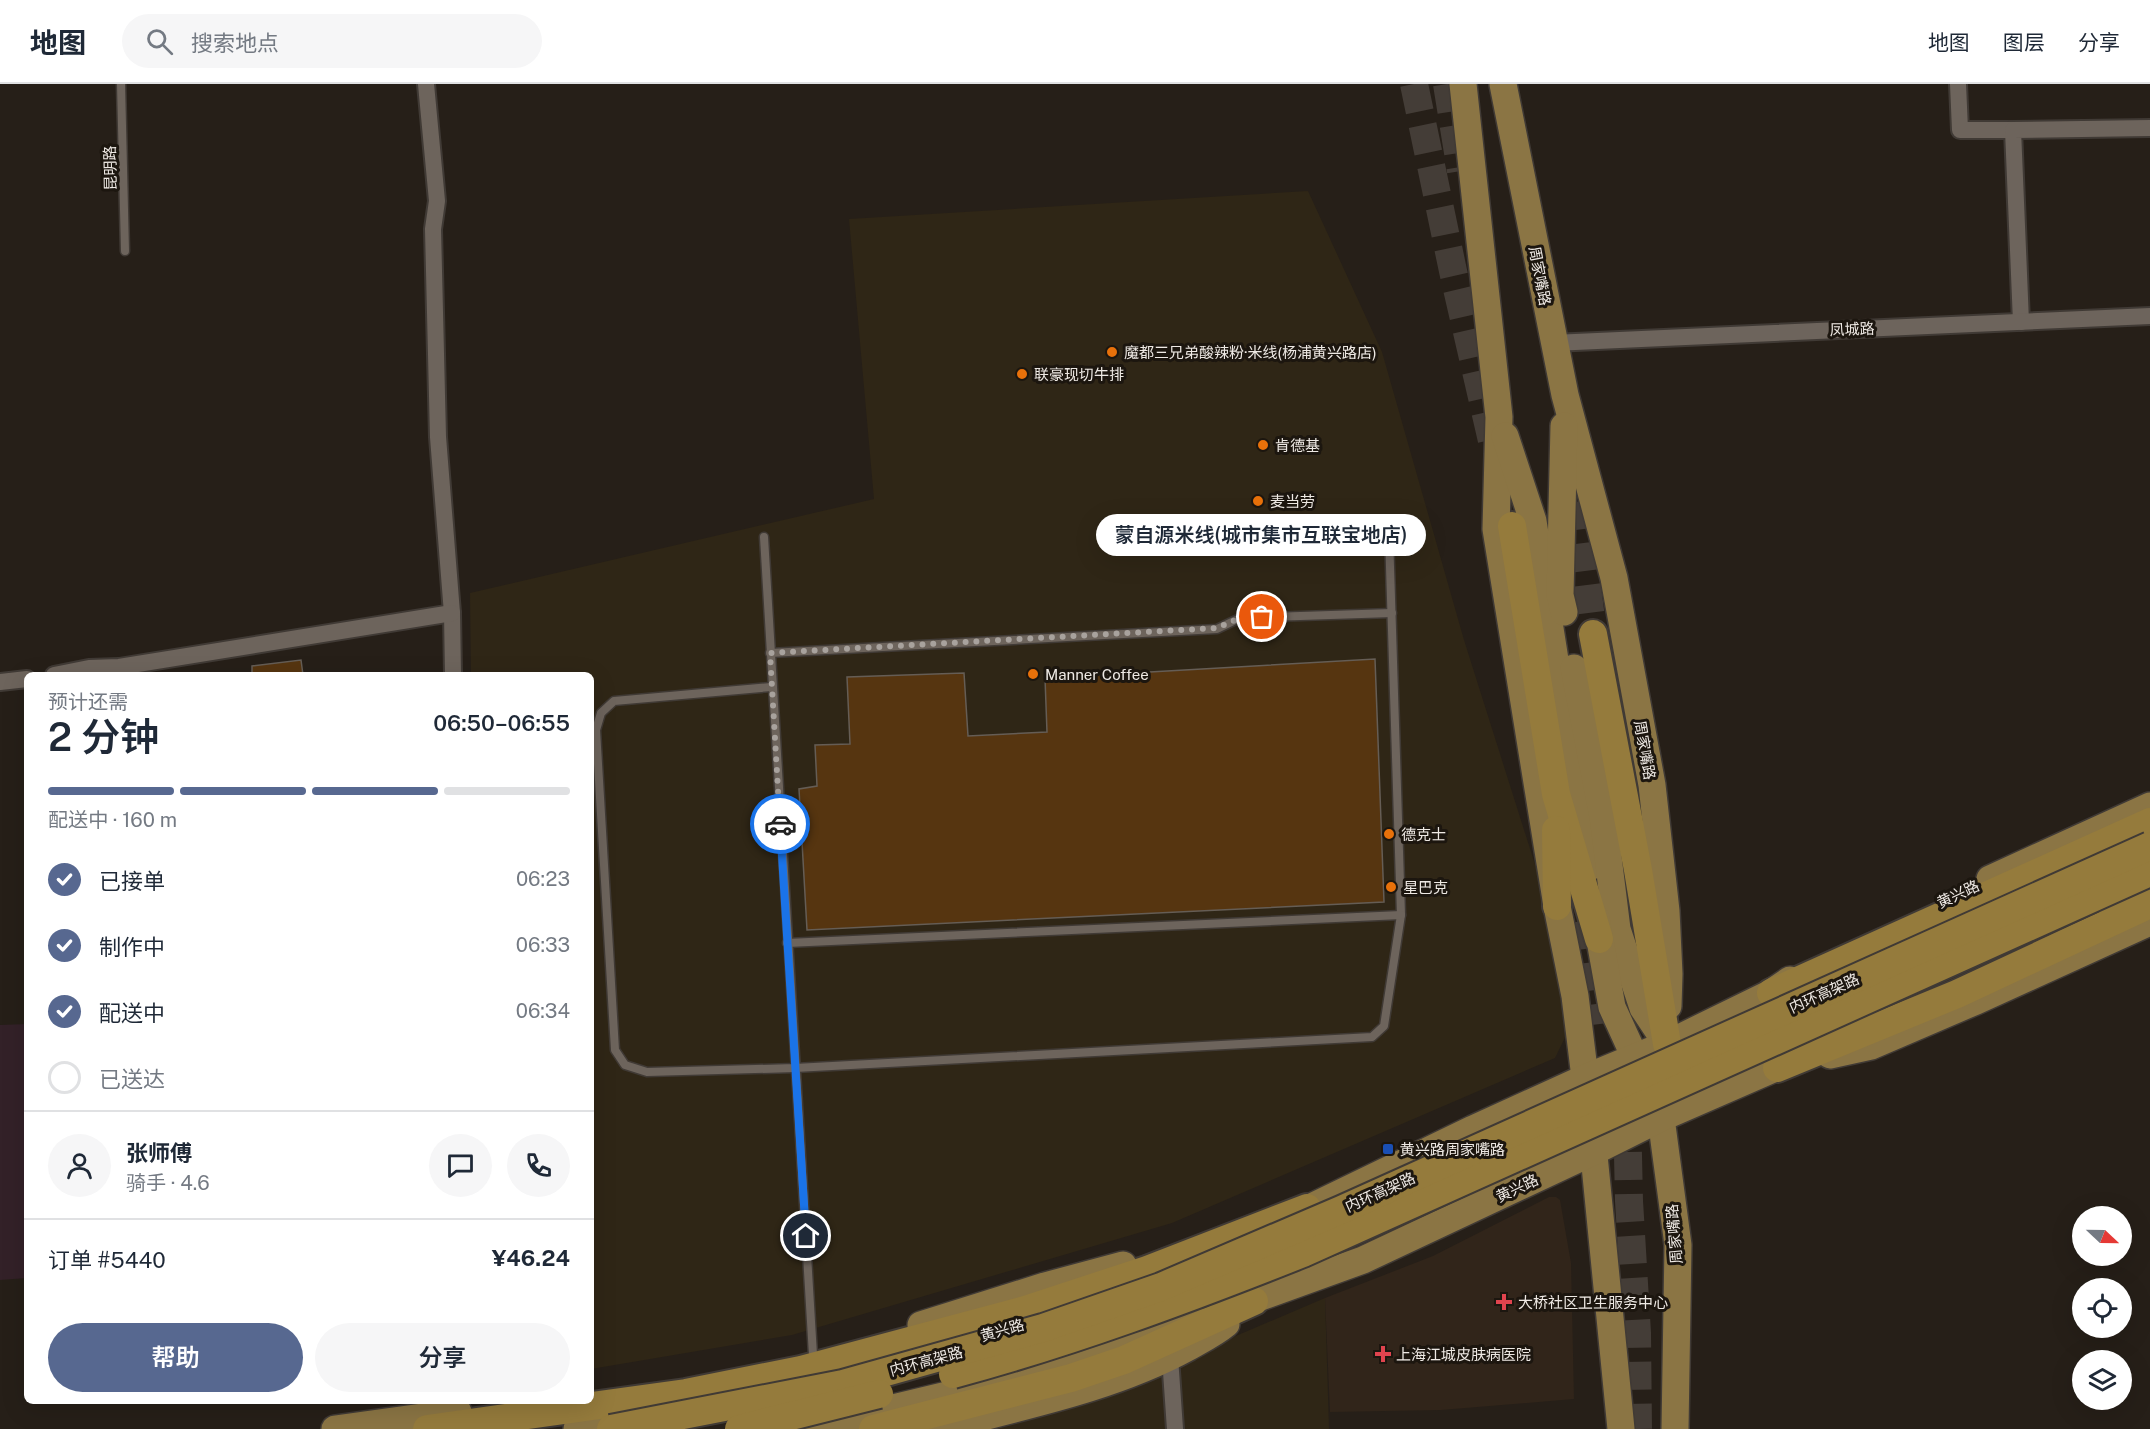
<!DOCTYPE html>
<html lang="zh">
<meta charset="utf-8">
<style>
:root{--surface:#fff;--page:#f6f6f7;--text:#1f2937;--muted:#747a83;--line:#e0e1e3;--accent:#576890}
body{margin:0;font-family:"Public Sans","Noto Sans SC",sans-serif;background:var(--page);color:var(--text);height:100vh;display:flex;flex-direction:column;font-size:22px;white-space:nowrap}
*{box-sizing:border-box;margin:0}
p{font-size:20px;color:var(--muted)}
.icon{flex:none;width:33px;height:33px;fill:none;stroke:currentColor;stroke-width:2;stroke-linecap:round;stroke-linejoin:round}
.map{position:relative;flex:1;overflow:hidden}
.drawer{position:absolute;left:24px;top:588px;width:570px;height:732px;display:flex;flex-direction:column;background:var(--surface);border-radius:9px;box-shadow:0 6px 24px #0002}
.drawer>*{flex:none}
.needle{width:39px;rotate:112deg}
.buttons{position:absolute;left:2072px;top:1122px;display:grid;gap:12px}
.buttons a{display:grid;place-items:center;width:60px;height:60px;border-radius:50%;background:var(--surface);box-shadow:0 6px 24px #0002;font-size:30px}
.pin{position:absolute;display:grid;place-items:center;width:51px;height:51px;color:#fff;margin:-26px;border:3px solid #fff;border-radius:50%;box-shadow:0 2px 6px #0007}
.courier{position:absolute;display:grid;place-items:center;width:60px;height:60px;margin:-30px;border:4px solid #1a73e8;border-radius:50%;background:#fff;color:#222;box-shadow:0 2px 8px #0007}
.bubble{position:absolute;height:42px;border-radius:21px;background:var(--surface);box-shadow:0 6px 24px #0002;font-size:20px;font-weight:600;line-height:42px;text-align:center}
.overview em{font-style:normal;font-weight:600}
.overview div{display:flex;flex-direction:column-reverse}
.overview{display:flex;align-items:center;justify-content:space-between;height:102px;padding:0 24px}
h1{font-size:39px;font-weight:600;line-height:45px}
.bar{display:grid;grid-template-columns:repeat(4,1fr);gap:9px 6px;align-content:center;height:72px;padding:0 24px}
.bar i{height:8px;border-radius:4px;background:var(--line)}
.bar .active{background:var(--accent)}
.bar p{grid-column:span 4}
.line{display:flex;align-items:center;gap:15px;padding:0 24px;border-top:2px solid var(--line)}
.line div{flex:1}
.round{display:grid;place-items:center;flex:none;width:63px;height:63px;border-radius:32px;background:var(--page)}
ol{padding:0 24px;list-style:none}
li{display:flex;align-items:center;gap:18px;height:66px}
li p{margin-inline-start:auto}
li .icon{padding:6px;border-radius:50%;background:var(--accent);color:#fff;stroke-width:4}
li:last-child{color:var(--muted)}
li i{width:33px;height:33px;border:3px solid var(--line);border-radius:50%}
.primary-button{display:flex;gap:12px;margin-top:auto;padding:12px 24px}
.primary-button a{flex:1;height:69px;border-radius:36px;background:var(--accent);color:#fff;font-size:24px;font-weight:600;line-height:69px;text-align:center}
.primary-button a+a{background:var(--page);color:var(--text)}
header{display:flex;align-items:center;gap:36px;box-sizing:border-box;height:84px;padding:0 30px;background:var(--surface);border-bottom:2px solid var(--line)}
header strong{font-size:28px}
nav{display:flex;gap:33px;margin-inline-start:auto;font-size:21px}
.search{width:420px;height:54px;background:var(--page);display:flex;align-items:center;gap:15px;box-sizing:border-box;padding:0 21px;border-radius:33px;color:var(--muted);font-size:22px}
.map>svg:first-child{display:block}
.commercial{fill:#2f2616}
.built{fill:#31251a}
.education{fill:#332128}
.building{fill:#563510;stroke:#655d55;stroke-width:1.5}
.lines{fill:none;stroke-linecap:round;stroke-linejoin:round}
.trunk-tunnel{stroke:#443d37;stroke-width:28;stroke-dasharray:28 14;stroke-linecap:butt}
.service-casing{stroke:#403a35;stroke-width:11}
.minor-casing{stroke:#403a35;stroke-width:20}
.primary-casing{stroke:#403a35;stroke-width:30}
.trunk-casing{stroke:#403a35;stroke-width:32}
.service{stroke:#6d645c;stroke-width:8}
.minor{stroke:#6d645c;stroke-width:16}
.primary{stroke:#8b7544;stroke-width:27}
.trunk{stroke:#957b3c;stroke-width:28}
.trunk-bridge-casing{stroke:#403a35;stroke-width:32;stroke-linecap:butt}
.trunk-bridge{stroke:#957b3c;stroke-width:28}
.done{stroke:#a8a29d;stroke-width:6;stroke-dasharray:0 10.8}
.route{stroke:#1a73e8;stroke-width:8}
.food-dot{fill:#e8710a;stroke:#1c160f;stroke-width:2}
.transit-dot{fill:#1a4fb4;stroke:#1c160f;stroke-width:2}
.health-dot{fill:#e0444e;stroke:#1c160f;stroke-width:2}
.labels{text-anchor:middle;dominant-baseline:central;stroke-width:6;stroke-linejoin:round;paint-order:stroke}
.street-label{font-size:15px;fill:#eee9e4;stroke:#1c160f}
.poi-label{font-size:15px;fill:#eee9e4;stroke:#1c160f;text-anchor:start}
</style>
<header>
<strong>地图</strong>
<div class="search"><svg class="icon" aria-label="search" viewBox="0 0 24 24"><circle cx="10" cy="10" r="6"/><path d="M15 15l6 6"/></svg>搜索地点</div>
<nav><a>地图</a><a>图层</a><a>分享</a></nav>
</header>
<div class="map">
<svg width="2150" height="1345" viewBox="0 0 2150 1345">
<rect width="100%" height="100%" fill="#261f18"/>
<g class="commercial">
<polygon points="1308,107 1382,268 1464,556 1580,923 1555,974 1172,1139 792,1251 591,1285 591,591 471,591 470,509 874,415 849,135"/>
<polygon points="1325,1214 1329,1345 945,1345 1161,1284"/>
</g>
<polygon class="built" points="1549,1113 1556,1113 1560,1116 1571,1179 1574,1315 1441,1326 1330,1328 1325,1214 1433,1172"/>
<polygon class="education" points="27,940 27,1194 0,1196 0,941"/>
<g class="building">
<polygon points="1375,575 1384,818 807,846 799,705 817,702 815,661 850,660 847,593 964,589 968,652 1047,648 1045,594"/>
<polygon points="301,576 303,591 252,591 252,582"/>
</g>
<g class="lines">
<g class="trunk-tunnel">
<polyline points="1414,0 1453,187 1493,361"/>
<polyline points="1447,0 1461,87"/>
<polyline points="1571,376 1593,550"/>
<polyline points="1627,610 1629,642 1627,698"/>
<polyline points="1573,796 1592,941"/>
<polyline points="1627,1026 1629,1117 1637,1249 1638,1345"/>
</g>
<defs>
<g id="service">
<polyline points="121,0 125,167"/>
<polyline points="764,453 813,1271"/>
<polyline points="770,569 1217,545 1240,534 1392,529"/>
<polyline points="771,603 614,617 601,629 596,646 615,966 625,981 647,988 795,984 1372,953 1384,942 1401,831 1389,451"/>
<polyline points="787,859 1401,831"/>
</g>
<g id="minor">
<polyline points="426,0 437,117 433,145 438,353 452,529 453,591"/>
<polyline points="1958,0 1960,46 2013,46"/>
<polyline points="2021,238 2013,46 2150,44"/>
<polyline points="1553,259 2150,232"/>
<polyline points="54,591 89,584 119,583 452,529"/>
<polyline points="0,598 27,595"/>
<polyline points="1170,1273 1175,1345"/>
</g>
<g id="primary">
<polyline points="1463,0 1499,333 1496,445 1557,822 1575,912 1587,1010"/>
<polyline points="1503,0 1565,311 1614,494 1652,701 1666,827 1669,890 1668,922"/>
<polyline points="1505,352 1533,437 1588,784"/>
<polyline points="1564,528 1560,511 1564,342"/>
<polyline points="1574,584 1603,733 1617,845 1643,924 1667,960"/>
<polyline points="1990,795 2150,722"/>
<polyline points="2112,823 2150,805"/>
<polyline points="1596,834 1612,923 1642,989"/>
<polyline points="1830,971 1871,962 1976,917 2150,838"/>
<polyline points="1663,1017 1661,1034 1678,1161 1675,1345"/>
<polyline points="1592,1051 1621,1345"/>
<polyline points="1289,1134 1473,1045 1585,994 1667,960 1771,909 1790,896"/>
<polyline points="1233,1223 1363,1176 1595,1067 1661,1034 1796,975"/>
<polyline points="921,1241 1045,1202 1123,1181"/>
<polyline points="335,1345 458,1328"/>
<polyline points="577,1345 632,1335"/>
<polyline points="806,1345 1010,1296 1194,1234"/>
<path d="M 936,1345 C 1019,1323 1112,1305 1187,1264 C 1201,1256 1214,1250 1226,1240"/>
</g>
<g id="trunk">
<polyline points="1512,442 1556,710 1599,855"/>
<polyline points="1593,550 1638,786 1667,960"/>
<polyline points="1556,746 1557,822"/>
<polyline points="1771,909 2150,738"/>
<polyline points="1777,984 1957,910 2150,820"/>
<polyline points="427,1345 686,1309 801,1286 1025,1226 1147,1186 1307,1124"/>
<polyline points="873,1345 1071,1294 1124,1276 1254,1217"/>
</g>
</defs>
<use href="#service" class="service-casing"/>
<use href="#minor" class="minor-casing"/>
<use href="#primary" class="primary-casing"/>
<use href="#trunk" class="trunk-casing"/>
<use href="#service" class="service"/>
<use href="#minor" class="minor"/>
<use href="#primary" class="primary"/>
<use href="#trunk" class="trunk"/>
<defs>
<g id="trunk-bridge">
<path d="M 953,1290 C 1072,1258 1187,1215 1303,1169 L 2150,788"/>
<polyline points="611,1345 843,1300 1043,1244 1161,1203 1341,1126 2150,762"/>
<polyline points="739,1345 879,1310"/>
</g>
</defs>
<use href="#trunk-bridge" class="trunk-bridge-casing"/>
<use href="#trunk-bridge" class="trunk-bridge"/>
</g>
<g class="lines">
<polyline class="done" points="780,740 770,569 1217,544 1240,534 1262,533"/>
<polyline class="route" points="780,740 806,1152"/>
</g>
<g class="food-dot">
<circle cx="1112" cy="268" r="6"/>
<circle cx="1022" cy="290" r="6"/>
<circle cx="1263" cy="361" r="6"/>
<circle cx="1258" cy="417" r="6"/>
<circle cx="1033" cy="590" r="6"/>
<circle cx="1389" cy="750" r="6"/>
<circle cx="1391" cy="803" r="6"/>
</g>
<rect class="transit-dot" x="1382" y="1059" width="12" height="12" rx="3"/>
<g class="health-dot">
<path d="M1501 1209h6v6h6v6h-6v6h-6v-6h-6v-6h6z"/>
<path d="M1380 1261h6v6h6v6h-6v6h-6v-6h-6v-6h6z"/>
</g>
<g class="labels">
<g class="street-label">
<text transform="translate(110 84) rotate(-91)">昆明路</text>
<text transform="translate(1540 192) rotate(79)">周家嘴路</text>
<text transform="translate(1852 245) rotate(-2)">凤城路</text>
<text transform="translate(1645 666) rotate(80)">周家嘴路</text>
<text transform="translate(1958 810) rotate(-25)">黄兴路</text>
<text transform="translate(1824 909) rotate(-24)">内环高架路</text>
<text transform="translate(1517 1104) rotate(-25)">黄兴路</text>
<text transform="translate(1380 1108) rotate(-24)">内环高架路</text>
<text transform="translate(1674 1150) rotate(-95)">周家嘴路</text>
<text transform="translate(1002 1246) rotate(-16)">黄兴路</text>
<text transform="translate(926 1277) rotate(-15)">内环高架路</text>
</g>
<g class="poi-label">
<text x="1124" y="268">魔都三兄弟酸辣粉·米线(杨浦黄兴路店)</text>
<text x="1034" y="290">联豪现切牛排</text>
<text x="1275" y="361">肯德基</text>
<text x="1270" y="417">麦当劳</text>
<text x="1045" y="590">Manner Coffee</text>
<text x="1401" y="750">德克士</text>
<text x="1403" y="803">星巴克</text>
<text x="1400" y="1065">黄兴路周家嘴路</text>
<text x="1518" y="1218">大桥社区卫生服务中心</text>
<text x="1396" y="1270">上海江城皮肤病医院</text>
</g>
</g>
</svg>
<div class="buttons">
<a><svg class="needle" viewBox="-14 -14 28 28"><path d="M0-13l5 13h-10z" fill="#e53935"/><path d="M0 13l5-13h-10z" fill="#747a83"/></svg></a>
<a><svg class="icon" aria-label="locate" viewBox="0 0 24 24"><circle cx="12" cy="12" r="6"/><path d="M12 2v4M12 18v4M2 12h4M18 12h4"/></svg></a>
<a><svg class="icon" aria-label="layers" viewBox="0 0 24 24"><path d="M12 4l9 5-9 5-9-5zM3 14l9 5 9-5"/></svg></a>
</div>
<div class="pin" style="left:1262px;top:533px;background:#ea580c"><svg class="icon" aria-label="bag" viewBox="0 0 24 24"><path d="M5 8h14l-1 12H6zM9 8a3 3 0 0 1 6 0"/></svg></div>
<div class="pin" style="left:806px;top:1152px;background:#1f2937"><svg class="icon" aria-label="home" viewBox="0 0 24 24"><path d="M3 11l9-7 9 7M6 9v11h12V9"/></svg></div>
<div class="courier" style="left:780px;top:740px"><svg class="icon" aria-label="car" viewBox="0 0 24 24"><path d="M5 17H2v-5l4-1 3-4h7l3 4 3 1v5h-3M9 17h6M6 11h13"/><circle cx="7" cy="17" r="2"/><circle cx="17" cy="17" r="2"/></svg></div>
<div class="bubble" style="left:1096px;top:430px;width:330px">蒙自源米线(城市集市互联宝地店)</div>
<section class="drawer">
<div class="overview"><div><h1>2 分钟</h1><p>预计还需</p></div><em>06:50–06:55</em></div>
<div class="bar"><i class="active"></i><i class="active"></i><i class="active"></i><i></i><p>配送中 · 160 m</p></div>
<ol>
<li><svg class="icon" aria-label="check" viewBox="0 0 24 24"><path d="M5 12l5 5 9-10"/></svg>已接单<p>06:23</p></li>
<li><svg class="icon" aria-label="check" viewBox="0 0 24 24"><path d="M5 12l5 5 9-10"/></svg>制作中<p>06:33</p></li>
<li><svg class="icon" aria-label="check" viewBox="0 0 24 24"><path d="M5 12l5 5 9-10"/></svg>配送中<p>06:34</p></li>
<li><i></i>已送达</li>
</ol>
<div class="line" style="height:108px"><a class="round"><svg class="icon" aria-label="person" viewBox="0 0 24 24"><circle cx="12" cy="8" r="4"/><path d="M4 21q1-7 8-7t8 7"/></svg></a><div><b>张师傅</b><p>骑手 · 4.6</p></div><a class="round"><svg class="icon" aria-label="chat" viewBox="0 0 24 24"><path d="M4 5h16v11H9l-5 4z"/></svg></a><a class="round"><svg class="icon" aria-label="phone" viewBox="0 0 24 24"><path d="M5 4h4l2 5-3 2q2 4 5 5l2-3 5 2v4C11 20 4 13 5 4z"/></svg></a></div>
<div class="line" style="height:78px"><div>订单 #5440</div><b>¥46.24</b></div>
<div class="primary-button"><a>帮助</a><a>分享</a></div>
</section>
</div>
